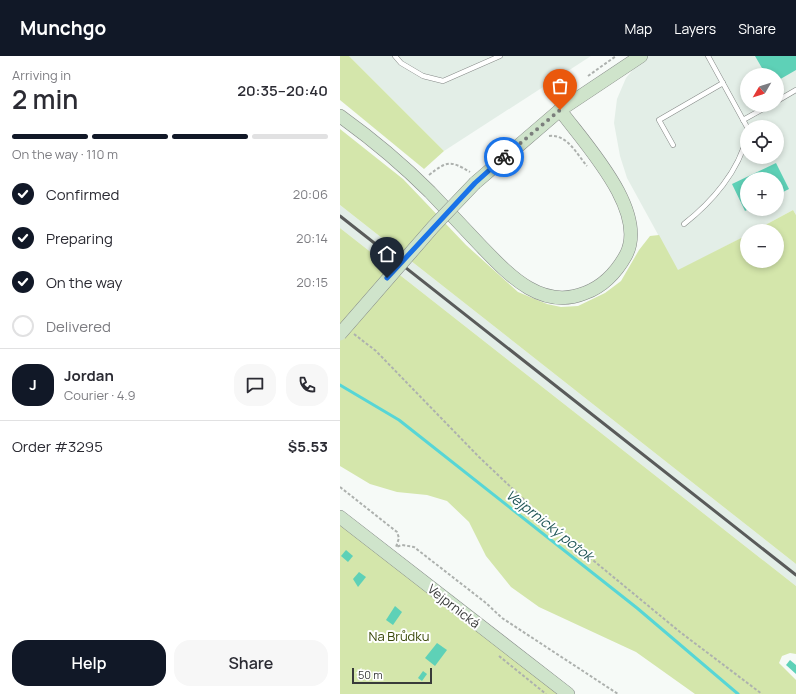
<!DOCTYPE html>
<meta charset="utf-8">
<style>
:root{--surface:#fff;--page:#f7f7f7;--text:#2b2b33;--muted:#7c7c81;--line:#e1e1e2;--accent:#111827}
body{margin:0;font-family:Manrope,sans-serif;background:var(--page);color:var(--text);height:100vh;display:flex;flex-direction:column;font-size:15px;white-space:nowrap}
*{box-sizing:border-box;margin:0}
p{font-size:13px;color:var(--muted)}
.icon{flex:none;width:22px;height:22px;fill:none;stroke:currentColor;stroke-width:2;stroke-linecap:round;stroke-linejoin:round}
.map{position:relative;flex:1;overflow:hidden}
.sheet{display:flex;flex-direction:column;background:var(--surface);width:340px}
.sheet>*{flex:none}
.needle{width:26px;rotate:231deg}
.tools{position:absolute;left:400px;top:12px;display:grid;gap:8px}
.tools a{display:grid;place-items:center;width:44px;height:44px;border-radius:50%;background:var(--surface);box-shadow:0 2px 6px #0003;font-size:20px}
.scale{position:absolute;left:12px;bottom:10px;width:80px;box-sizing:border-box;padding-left:4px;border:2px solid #393b3a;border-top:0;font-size:11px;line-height:14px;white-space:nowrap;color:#393b3a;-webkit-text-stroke:3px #fff;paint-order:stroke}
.pin{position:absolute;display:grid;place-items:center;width:34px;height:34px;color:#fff;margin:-41px -17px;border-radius:50% 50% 50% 0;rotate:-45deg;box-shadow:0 0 4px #0007}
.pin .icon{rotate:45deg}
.courier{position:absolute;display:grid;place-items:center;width:40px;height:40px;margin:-20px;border:3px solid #1a73e8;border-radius:50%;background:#fff;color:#222;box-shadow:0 1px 5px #0007}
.headline em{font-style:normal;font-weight:600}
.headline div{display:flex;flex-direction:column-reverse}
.headline{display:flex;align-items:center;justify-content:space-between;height:68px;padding:0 12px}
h1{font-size:26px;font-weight:600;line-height:30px}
.bar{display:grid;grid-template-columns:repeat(4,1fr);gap:6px 4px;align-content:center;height:48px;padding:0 12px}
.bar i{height:5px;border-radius:3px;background:var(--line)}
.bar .on{background:var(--accent)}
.bar p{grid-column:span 4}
.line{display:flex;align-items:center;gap:10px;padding:0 12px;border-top:1px solid var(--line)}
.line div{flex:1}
.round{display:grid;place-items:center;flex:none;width:42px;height:42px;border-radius:16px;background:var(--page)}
ol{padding:0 12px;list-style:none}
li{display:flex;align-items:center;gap:12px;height:44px}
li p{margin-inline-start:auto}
li .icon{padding:4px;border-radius:50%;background:var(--accent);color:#fff;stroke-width:4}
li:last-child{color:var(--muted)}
li i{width:22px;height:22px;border:2px solid var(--line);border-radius:50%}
.action{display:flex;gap:8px;margin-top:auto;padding:8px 12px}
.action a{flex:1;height:46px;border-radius:16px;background:var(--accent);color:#fff;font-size:16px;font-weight:600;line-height:46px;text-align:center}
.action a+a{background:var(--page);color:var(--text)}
header{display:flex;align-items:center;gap:24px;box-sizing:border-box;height:56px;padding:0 20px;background:var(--accent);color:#fff}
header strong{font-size:19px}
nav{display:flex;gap:22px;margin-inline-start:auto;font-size:14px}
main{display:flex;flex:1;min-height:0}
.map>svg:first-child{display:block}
.built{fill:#e3eee7;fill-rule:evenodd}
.green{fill:#d4e6ab}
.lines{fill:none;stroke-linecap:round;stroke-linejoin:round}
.stream{stroke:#57d6d6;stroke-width:3}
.building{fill:#5ed1b7}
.lane-casing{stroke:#858987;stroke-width:5.5}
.secondary-casing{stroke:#858987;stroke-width:14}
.path{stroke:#adb1ae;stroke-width:2;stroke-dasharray:3 2;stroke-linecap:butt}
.lane{stroke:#fff;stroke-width:4.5}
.secondary{stroke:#cfe4cb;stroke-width:13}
.rail{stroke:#595b5a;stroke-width:3}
.secondary-bridge-casing{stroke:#858987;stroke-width:14;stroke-linecap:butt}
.secondary-bridge{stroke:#cfe4cb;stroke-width:13}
.done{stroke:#7b7e7c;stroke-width:4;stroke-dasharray:0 7.2}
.route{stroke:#1a73e8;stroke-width:5}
.labels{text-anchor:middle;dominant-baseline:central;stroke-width:4;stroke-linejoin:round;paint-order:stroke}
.street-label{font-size:13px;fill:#393b3a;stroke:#fff}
.park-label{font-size:13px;fill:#3a480a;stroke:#fff}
.water-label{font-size:14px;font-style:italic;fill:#1d5454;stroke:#fff}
</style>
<header>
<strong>Munchgo</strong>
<nav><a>Map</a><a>Layers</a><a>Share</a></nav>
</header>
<main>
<section class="sheet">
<div class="headline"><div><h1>2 min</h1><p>Arriving in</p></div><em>20:35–20:40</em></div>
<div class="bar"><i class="on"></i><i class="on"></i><i class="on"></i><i></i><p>On the way · 110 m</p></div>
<ol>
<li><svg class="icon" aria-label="check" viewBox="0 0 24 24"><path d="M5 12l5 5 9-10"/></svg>Confirmed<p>20:06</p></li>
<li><svg class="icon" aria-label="check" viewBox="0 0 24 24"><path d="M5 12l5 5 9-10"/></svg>Preparing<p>20:14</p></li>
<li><svg class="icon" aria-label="check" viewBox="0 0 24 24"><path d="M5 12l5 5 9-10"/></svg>On the way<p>20:15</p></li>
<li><i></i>Delivered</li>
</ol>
<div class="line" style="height:72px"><b class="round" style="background:var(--accent);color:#fff">J</b><div><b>Jordan</b><p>Courier · 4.9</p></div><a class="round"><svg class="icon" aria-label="chat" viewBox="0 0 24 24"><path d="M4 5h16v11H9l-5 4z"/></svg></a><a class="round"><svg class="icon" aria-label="phone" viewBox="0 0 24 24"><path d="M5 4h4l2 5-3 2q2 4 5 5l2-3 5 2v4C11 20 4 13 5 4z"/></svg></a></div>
<div class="line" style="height:52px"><div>Order #3295</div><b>$5.53</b></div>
<div class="action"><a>Help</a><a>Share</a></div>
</section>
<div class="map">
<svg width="456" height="638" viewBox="0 0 456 638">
<rect width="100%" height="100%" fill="#f6faf7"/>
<g class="built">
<polygon points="9,0 251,0 104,95"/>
<path d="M 306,0 L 456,0 L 456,159 L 453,154 L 414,175 L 407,175 L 407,179 L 338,215 L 287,122 L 280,100 L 274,67 L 277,43 L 286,22 L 302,3 ZM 407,19 L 437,19 L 437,49 L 407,49 ZM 407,71 L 437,71 L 437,101 L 407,101 ZM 407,123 L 437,123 L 437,153 L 407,153 Z"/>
<polygon points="0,149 456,508 456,530 0,172"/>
</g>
<g class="green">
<polygon points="0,0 9,0 104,95 84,113 0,44"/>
<polygon points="0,73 63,123 126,189 178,236 207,248 221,251 238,250 265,237 281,225 299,194 310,180 319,179 338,214 407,179 407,205 437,205 437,175 414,175 453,154 456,159 456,508 0,149"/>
<polygon points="0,172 456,530 456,598 450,597 442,600 439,607 456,624 456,638 355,638 296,596 199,551 171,531 146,500 129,466 107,445 87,439 57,436 30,428 0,410"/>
<polygon points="0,461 228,638 0,638"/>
</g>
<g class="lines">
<polyline class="stream" points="0,329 59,364 297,552 398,638"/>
</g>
<g class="building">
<polygon points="415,0 456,0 456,14 437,25 437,19 426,19"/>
<polygon points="436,107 449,133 437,139 437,123 407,123 407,154 405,155 392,128"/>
<polygon points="6,494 13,500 8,506 1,500"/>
<polygon points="19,516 26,521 18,531 13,523"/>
<polygon points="55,550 62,556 53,569 46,564"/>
<polygon points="97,587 107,594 95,610 85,602"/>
<polygon points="450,604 456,609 456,618 446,609"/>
<polygon points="83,615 87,618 82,625 78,622"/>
</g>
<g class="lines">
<defs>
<g id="lane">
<polyline points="55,0 61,7 83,20 103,25 160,0"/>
<polyline points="368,0 407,71"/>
<polyline points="437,45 456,34"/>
<polyline points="403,64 430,49"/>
<polyline points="333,89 319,64 383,27"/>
<path d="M 344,168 C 372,146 399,115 407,80"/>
</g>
<g id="secondary">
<path d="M 0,60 C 32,83 62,108 90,136 C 107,154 123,171 140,189 C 168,218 201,255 245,237 C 264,230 276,217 286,199 C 309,155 244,87 220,54"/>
<polyline points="135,127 220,54 301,0"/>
<polyline points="0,461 228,638"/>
</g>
</defs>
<use href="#lane" class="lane-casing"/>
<use href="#secondary" class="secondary-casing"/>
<g class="path">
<polyline points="248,20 276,0"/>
<path d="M 209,80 C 227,78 236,97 247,110"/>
<path d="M 89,119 C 107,105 110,104 130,116"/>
<polyline points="14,278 36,295 139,401 214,472 340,576 422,638"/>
<polyline points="0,431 57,476 59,482 56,491 62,489 74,491 146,547 162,562 278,638"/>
<polyline points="159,600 206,638"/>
</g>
<use href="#lane" class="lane"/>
<use href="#secondary" class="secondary"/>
<polyline class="rail" points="0,160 456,519"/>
<defs>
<polyline id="secondary-bridge" points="0,278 93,171 135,127"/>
</defs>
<use href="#secondary-bridge" class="secondary-bridge-casing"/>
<use href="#secondary-bridge" class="secondary-bridge"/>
</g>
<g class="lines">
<polyline class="done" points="164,101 220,54"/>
<polyline class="route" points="47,222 135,127 164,101"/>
</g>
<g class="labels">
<g class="street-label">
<text transform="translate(114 550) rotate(38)">Vejprnická</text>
</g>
<g class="park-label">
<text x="59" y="580">Na Brůdku</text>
</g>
<g class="water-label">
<text transform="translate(210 469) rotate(38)">Vejprnický potok</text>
</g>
</g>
</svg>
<div class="tools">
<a><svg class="needle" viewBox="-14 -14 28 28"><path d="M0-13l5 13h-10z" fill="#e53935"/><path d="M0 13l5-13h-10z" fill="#7c7c81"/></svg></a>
<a><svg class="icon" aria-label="locate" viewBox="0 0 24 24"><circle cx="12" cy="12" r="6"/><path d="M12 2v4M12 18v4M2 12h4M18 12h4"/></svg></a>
<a>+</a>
<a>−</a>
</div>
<div class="scale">50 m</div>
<div class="pin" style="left:220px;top:54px;background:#ea580c"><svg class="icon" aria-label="bag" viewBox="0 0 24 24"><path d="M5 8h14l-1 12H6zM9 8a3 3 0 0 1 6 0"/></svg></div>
<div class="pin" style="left:47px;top:222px;background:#1f2937"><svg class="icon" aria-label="home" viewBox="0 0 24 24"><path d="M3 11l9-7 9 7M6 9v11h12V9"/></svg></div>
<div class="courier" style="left:164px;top:101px"><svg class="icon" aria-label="bike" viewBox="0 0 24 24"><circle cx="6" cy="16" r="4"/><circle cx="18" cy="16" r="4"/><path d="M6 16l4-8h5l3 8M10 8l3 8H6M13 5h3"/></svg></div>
</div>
</main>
